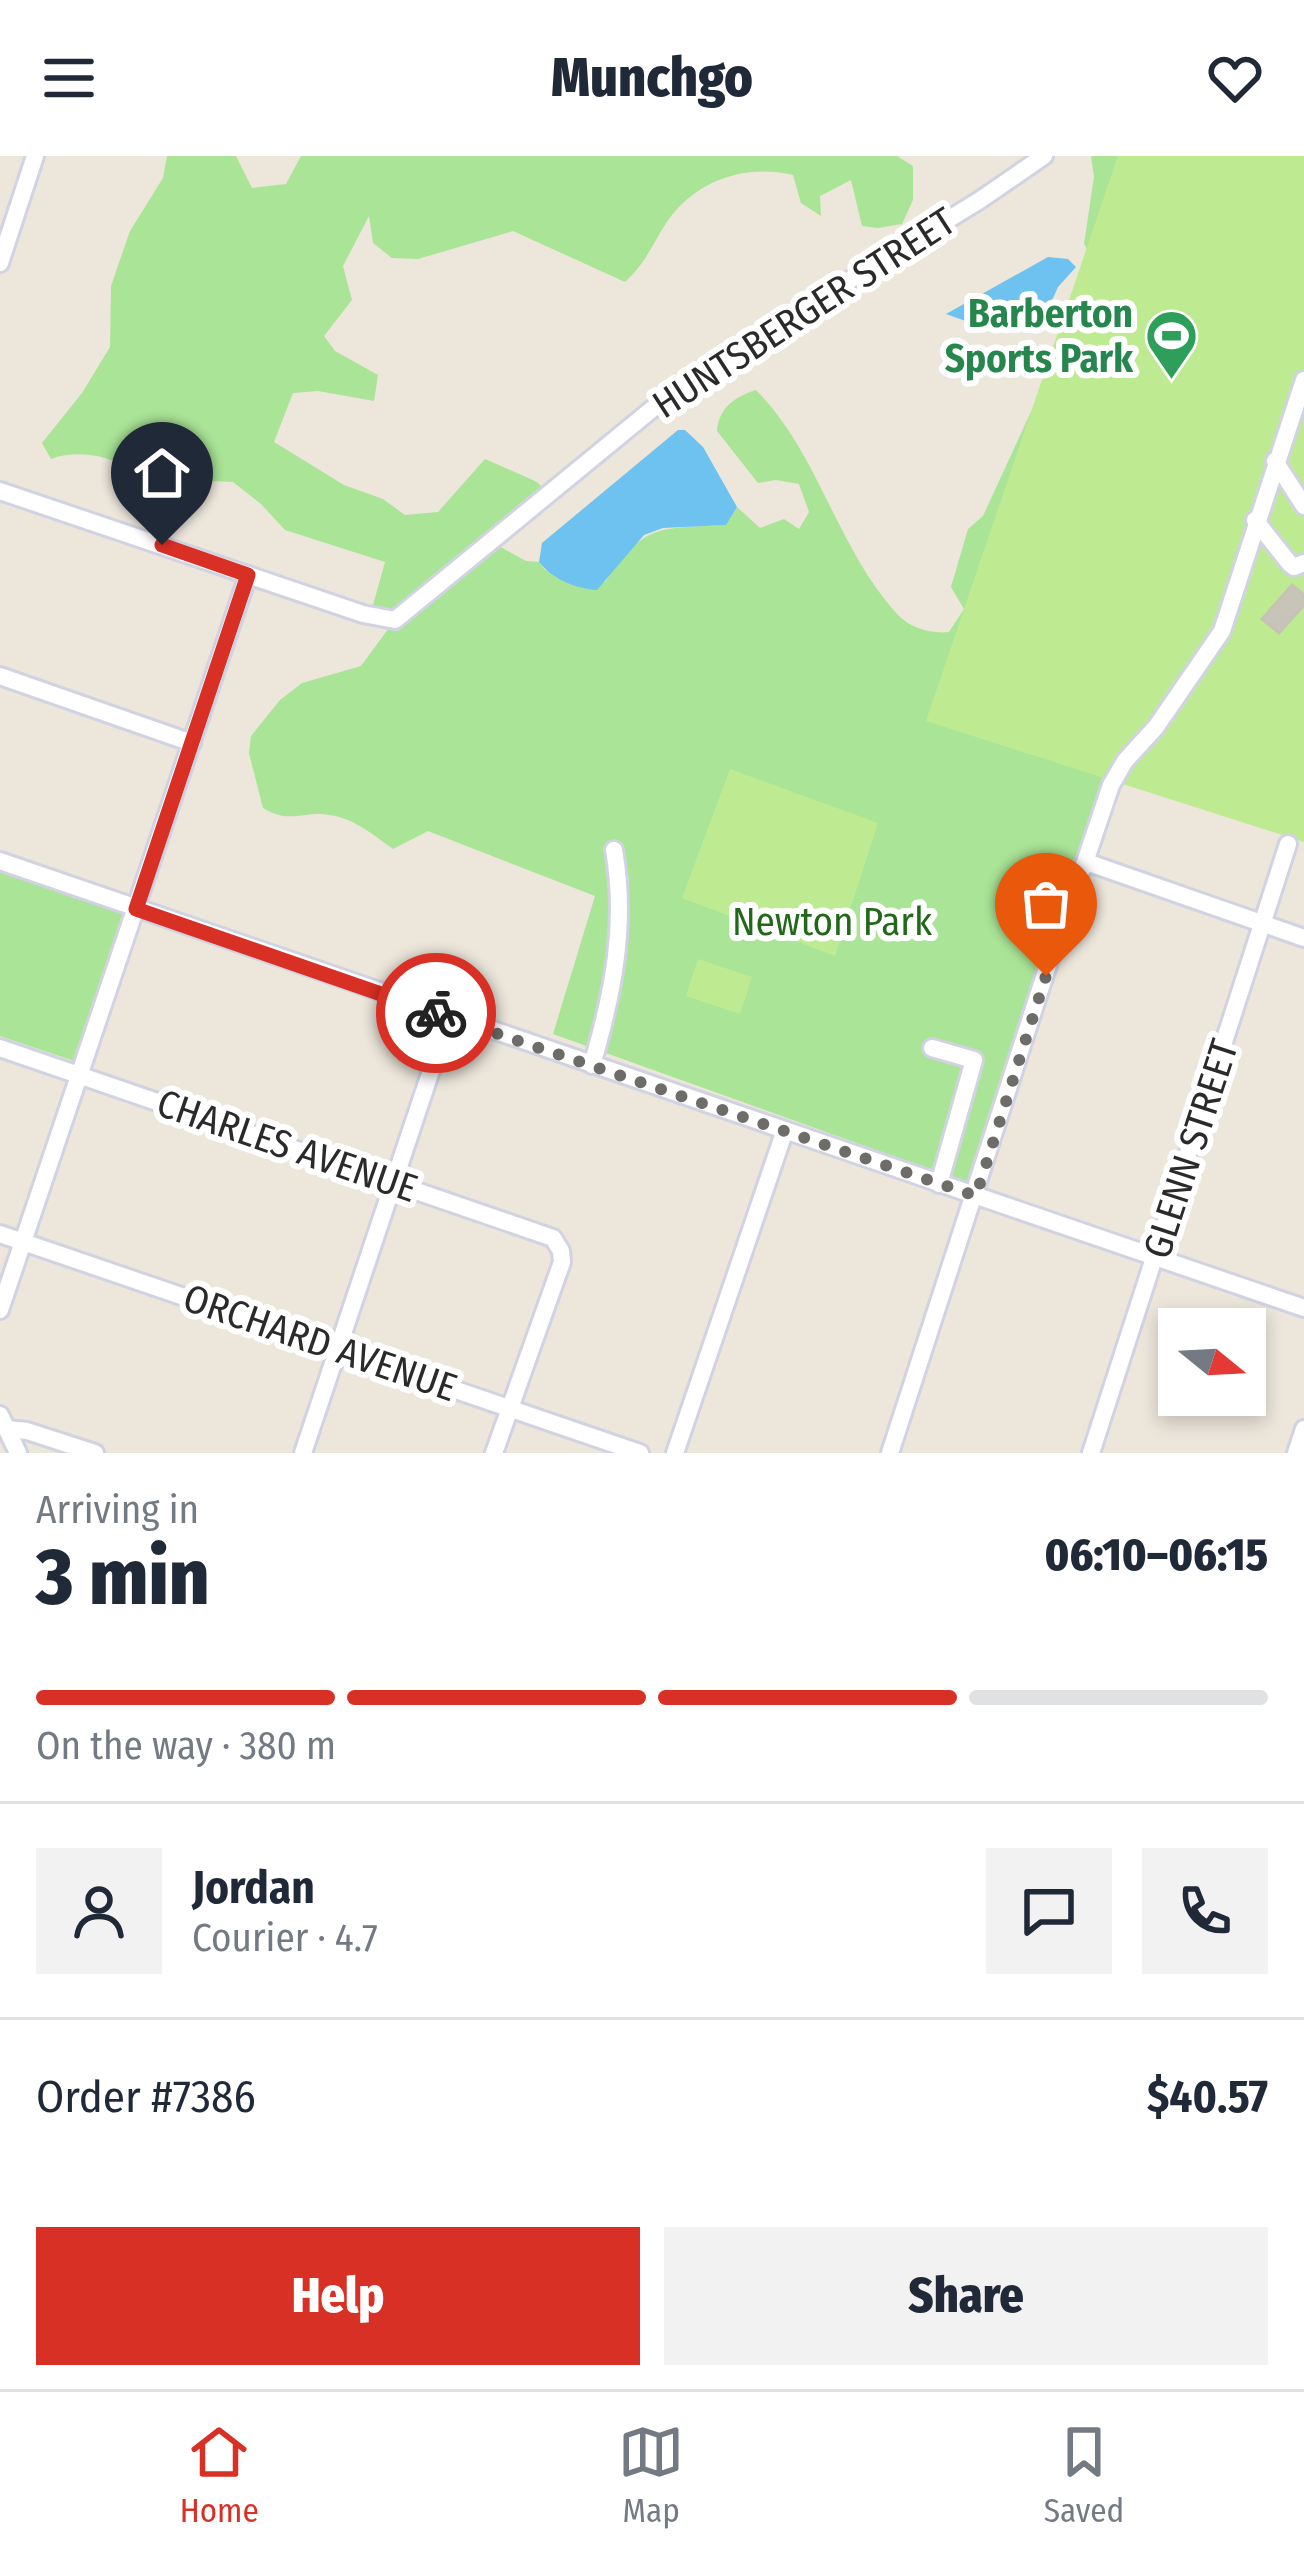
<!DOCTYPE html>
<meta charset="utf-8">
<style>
:root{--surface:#fff;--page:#f2f2f3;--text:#1f2937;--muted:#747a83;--line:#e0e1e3;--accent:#d93025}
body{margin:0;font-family:"Fira Sans Condensed",sans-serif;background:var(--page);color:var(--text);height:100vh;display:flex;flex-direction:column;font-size:45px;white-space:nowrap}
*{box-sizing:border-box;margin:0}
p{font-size:39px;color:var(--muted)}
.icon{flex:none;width:66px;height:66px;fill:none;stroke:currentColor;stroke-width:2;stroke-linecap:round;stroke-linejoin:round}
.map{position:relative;height:1297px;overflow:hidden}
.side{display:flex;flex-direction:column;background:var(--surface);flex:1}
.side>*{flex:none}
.needle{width:78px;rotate:108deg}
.fabs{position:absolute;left:1158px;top:1152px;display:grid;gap:24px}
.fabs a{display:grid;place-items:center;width:108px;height:108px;border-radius:0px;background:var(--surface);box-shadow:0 6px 18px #0003;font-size:60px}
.pin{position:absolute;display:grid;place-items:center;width:102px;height:102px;color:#fff;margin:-123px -51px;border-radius:50% 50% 50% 0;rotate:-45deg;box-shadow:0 0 12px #0007}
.pin .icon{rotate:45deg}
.courier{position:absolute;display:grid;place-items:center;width:120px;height:120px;margin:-60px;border:9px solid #d93025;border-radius:50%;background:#fff;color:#222;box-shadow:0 3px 15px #0007}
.head em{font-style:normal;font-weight:800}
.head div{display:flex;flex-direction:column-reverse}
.head{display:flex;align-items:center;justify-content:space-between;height:204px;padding:0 36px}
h1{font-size:78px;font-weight:800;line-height:90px}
.bar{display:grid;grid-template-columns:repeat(4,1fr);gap:18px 12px;align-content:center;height:144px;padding:0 36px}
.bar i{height:15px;border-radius:9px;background:var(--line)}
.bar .active{background:var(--accent)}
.bar p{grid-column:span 4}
.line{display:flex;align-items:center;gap:30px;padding:0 36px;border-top:3px solid var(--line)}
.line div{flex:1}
.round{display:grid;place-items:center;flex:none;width:126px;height:126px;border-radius:0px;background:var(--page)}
.button{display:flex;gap:24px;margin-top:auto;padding:24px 36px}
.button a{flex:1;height:138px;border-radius:0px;background:var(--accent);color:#fff;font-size:48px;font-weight:800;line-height:138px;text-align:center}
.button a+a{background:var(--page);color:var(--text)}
header{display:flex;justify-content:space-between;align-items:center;height:156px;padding:0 36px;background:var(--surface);font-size:54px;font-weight:800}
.menu{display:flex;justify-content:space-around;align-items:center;height:168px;border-top:3px solid var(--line);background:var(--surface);font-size:33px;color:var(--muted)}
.menu a{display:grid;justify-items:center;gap:6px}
.menu .active{color:var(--accent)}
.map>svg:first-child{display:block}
.green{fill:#aae497}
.pitch{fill:#beeb92}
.water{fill:#6dc2f0}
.building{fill:#c7c4ba;stroke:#c7c2b5;stroke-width:3}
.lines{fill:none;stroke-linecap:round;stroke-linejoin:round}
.minor-casing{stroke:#d1d3e3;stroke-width:22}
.minor{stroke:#fff;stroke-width:16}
.done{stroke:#6e6c68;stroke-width:12;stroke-dasharray:0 21.6}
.route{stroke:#d93025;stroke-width:15}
.labels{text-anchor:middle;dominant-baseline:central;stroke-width:12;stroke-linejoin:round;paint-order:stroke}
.street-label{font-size:39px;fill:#2a2a2a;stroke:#fff}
.leisure-label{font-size:39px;font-weight:bold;fill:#27864d;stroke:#fff;text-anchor:end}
.park-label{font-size:39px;fill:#226819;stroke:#fff}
</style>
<header><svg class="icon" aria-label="menu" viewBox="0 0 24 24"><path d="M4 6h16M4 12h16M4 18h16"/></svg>Munchgo<svg class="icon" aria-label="heart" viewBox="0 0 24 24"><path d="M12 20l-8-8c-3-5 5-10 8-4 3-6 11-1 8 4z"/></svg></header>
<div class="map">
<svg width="1304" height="1297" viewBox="0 0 1304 1297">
<rect width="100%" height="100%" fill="#ece6db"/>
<g class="green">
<path d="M 167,0 L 236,0 L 252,32 L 286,28 L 301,0 L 897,0 L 913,10 L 913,44 L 902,68 L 878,72 L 862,70 L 851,24 L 820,40 L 821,60 L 801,47 L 793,19 C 742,7 691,26 663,72 C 649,95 645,107 625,126 L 513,75 L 418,103 L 392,102 L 373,87 L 369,60 L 343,110 L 352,144 L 324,180 L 335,195 L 378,219 L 374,245 L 318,235 L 293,237 L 274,286 L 344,329 L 383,343 L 405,359 L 438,356 L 485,303 L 535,325 L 552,338 L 493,387 L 526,405 L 539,406 L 545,414 L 605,426 C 645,366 659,373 725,369 L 737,351 L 760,372 L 784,363 L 799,373 L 809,356 L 799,328 L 776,324 L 758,327 L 717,275 C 719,252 734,241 756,234 C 819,298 837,392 897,458 C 910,472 930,478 949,476 L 964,453 L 951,431 L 968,373 L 983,360 L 1064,184 L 1093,103 L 1084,88 L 1094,21 L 1091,0 L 1159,0 L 1129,592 L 1096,644 L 971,1028 L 553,878 L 595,740 L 428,675 L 393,693 C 371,677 350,659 321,658 C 298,658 286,666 263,652 L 249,597 L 251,580 L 280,544 L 302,527 L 361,510 L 394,465 L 370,460 L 385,406 L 285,374 L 261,348 L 233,326 L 195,324 L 164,333 C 131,309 91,289 51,303 L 42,287 L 82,237 L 110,191 L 111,130 L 130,75 L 163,22 Z"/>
<polygon points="0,715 125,758 74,905 0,880"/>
</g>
<g class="pitch">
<polygon points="1118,0 1304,0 1304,686 926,565"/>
<polygon points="730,613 878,667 835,800 682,742"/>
<polygon points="698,803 752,821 740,858 686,840"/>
</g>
<g class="water">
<polygon points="1048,101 1068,103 1076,111 1058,131 1041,169 974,168 946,158"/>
<path d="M 678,274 L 685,274 L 703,291 L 737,351 L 726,369 L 663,372 L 644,379 L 597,434 C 577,433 552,423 539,406 L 542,387 Z"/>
</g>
<polygon class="building" points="1292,429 1304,439 1304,449 1279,477 1262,463"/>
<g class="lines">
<defs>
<g id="minor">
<polyline points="0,107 35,0"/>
<polyline points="1275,305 1304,350"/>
<polyline points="0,335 363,458 395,464 690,222 980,44 1044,0"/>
<polyline points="1255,364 1290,408 1294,411 1304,407"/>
<polyline points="0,520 192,587"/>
<polyline points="0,705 1304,1152"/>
<polyline points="1084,709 1111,629 1125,605 1156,571 1222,475 1304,224"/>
<polyline points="0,892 553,1082 561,1095 562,1106 494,1297"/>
<polyline points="932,892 974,904 939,1028"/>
<path d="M 592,909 C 613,837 627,769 614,694"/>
<polyline points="0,1078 640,1297"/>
<polyline points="0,1154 248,419"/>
<polyline points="0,1259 18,1297"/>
<polyline points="7,1273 27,1275 95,1297"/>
<polyline points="303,1297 449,861"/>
<polyline points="675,1297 784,977"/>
<polyline points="890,1297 1073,732 1084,709 1092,708 1304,782"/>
<polyline points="1091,1297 1288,688"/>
<polyline points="1296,1297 1304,1273"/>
</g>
</defs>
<use href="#minor" class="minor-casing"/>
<use href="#minor" class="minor"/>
</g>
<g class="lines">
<polyline class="done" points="436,857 976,1040 1046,820"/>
<polyline class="route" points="162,389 248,419 136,753 436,857"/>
</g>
<defs>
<symbol id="stadium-pin" viewBox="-11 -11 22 30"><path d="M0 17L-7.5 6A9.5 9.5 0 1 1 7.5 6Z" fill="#2e9e5b" stroke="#fff"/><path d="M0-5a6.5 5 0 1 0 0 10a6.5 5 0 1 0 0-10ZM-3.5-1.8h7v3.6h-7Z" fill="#fff"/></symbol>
</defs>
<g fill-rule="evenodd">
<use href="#stadium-pin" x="1142" y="150" width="59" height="81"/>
</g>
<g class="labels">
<g class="street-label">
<text transform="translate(804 157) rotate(-33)">HUNTSBERGER STREET</text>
<text transform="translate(287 990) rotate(19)">CHARLES AVENUE</text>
<text transform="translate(1191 993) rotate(-72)">GLENN STREET</text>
<text transform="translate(320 1187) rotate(19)">ORCHARD AVENUE</text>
</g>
<g class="leisure-label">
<text x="1133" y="158">Barberton<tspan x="1133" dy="45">Sports Park</tspan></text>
</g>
<g class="park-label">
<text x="832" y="766">Newton Park</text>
</g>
</g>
</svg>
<div class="fabs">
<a><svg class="needle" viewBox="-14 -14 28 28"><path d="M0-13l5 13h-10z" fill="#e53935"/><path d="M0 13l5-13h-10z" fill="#747a83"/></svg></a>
</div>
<div class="pin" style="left:1046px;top:820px;background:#ea580c"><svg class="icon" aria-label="bag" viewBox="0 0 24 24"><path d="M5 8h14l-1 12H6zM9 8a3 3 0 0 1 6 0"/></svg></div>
<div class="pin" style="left:162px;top:389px;background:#1f2937"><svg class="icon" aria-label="home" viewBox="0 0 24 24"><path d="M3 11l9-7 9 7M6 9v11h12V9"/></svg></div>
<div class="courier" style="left:436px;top:857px"><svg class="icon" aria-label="bike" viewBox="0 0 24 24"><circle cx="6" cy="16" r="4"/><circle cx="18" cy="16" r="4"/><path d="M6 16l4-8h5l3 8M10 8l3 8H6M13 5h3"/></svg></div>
</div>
<section class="side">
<div class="head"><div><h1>3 min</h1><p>Arriving in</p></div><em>06:10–06:15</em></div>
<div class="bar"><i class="active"></i><i class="active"></i><i class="active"></i><i></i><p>On the way · 380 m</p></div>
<div class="line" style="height:216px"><a class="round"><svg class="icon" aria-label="person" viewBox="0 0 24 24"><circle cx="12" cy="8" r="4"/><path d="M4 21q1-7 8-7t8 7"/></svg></a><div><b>Jordan</b><p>Courier · 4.7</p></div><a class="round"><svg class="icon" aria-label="chat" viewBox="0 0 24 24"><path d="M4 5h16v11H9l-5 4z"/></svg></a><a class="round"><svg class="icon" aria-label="phone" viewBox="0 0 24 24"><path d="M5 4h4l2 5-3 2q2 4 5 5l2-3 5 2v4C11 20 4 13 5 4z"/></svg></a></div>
<div class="line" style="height:156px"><div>Order #7386</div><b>$40.57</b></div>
<div class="button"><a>Help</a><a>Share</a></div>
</section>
<nav class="menu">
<a class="active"><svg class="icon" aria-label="home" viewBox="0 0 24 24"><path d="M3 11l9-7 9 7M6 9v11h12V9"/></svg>Home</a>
<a><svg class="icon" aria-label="map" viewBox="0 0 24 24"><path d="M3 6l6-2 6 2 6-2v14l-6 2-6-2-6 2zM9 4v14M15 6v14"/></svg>Map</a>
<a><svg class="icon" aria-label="saved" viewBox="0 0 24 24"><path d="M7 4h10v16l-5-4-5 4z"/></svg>Saved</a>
</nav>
